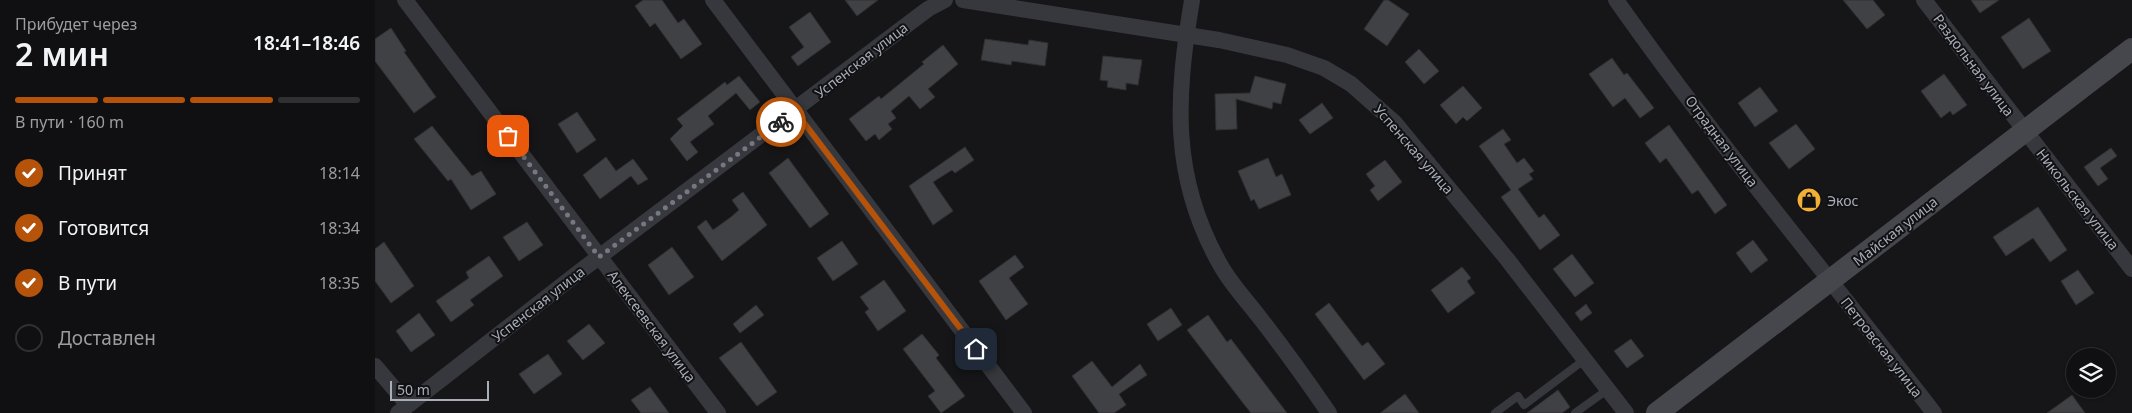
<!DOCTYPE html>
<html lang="ru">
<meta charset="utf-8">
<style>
:root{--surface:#101012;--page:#1e1e20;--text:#f1f3f6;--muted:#9c9d9f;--line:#303032;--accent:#b45309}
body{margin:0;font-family:"Noto Sans",sans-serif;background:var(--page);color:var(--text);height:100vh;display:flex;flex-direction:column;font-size:19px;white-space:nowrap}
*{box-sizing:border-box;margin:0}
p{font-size:16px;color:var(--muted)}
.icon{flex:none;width:28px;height:28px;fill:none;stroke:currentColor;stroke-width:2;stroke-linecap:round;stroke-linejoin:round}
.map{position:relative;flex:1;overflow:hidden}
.details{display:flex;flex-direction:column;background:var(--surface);width:375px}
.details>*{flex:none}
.controls{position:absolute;left:1691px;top:348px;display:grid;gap:10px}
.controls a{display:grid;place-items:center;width:50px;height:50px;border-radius:50%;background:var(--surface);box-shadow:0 1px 4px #0004,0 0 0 1px var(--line);font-size:25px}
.scale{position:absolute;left:15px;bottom:12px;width:99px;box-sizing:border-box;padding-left:5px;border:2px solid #a8adb8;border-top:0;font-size:14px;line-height:18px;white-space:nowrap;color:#a8adb8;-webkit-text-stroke:4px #111113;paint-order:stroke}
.pin{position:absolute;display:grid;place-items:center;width:42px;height:42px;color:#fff;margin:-21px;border-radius:10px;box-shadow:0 2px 8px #0006}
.courier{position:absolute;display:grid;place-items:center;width:50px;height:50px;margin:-25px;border:4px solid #b45309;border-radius:50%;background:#fff;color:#222;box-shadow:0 1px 6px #0007}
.headline em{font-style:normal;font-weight:600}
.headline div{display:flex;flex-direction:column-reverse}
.headline{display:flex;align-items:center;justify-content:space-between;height:85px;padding:0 15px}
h1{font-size:32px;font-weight:600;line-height:38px}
.bar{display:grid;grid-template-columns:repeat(4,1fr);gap:8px 5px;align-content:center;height:60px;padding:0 15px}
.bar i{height:6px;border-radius:4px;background:var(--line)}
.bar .on{background:var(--accent)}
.bar p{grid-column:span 4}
ol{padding:0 15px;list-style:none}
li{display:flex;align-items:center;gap:15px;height:55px}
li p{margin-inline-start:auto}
li .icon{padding:5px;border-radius:50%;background:var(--accent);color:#fff;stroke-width:4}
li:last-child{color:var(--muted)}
li i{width:28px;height:28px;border:2px solid var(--line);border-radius:50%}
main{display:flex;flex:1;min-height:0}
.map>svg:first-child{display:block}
.building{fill:#404145;stroke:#303034}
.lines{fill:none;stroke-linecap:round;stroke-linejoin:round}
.lane{stroke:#37383d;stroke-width:8}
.street{stroke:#37383d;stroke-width:16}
.secondary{stroke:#45474d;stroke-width:22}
.done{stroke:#757880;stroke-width:5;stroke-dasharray:0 9}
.route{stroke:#b45309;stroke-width:6}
.labels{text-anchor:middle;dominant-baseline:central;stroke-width:4;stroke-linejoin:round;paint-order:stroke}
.street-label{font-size:14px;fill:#a8adb8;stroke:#111113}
.poi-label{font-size:14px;fill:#a8adb8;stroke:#111113;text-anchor:start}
</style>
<main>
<section class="details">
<div class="headline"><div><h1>2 мин</h1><p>Прибудет через</p></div><em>18:41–18:46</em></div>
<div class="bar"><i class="on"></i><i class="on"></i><i class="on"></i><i></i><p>В пути · 160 m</p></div>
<ol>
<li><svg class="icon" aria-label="check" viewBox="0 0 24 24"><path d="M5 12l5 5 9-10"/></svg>Принят<p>18:14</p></li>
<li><svg class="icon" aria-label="check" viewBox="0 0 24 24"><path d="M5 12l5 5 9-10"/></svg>Готовится<p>18:34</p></li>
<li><svg class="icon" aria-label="check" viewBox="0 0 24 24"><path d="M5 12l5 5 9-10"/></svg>В пути<p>18:35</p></li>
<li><i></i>Доставлен</li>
</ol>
</section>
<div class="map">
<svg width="1757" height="413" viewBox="0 0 1757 413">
<rect width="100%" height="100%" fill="#161618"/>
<g class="building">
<polygon points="268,0 287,0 303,23 309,19 327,44 306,59 280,23 275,27 260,6"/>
<polygon points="470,0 503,0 482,16"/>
<polygon points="1009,0 1013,0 1034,14 1012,46 989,29"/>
<polygon points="1468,0 1498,0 1510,15 1492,29"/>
<polygon points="1596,0 1624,0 1605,13"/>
<polygon points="435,12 456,42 423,66 416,57 429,47 414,27"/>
<polygon points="1654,18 1676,51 1648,69 1626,37"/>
<polygon points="16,28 31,51 29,52 61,97 39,113 0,61 0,39"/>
<polygon points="610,39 653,45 654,40 673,43 670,66 637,61 636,65 606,60"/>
<polygon points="568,45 583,64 553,89 560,97 545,109 534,96 516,111 521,118 513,124 517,129 504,140 500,134 491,141 474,119 504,96 506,99 549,64 547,62"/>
<polygon points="1044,49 1064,71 1049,84 1030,62"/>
<polygon points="728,56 767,60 763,85 751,83 751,90 732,87 733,81 725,80"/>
<polygon points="1237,58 1249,75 1252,73 1279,108 1265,118 1250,98 1238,107 1214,74"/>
<polygon points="1569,74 1592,105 1578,115 1575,111 1566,118 1546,91"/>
<polygon points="364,76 385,102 375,110 361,93 333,116 339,124 315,142 323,152 312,161 295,139 308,126 302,119 350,82 352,85"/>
<polygon points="880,76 911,84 906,104 898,102 897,109 861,99 862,129 841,130 840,94 875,93"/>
<polygon points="1088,86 1107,108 1092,121 1088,117 1081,124 1065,105"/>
<polygon points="1385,87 1403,111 1380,127 1363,103"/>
<polygon points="947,103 958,118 935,134 924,120"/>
<polygon points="202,112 221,140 202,153 183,124"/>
<polygon points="1421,124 1440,149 1414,169 1394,143"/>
<polygon points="1294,125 1352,205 1340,214 1323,190 1317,194 1291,158 1285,163 1270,143"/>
<polygon points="57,126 97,176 106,171 121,194 96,210 76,179 73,181 39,139"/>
<polygon points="1128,129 1136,140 1129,144 1142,163 1149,158 1159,171 1154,174 1158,179 1143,189 1164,218 1169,214 1185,235 1165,250 1126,197 1136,190 1104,146"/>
<polygon points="590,147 599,160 580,173 577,170 558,182 578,211 558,225 534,186"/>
<polygon points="1736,148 1742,156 1725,168 1733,179 1723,186 1709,167"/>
<polygon points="231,157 241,171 258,159 273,179 263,185 256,176 225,199 208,175"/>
<polygon points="413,158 454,214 435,228 394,173"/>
<polygon points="893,158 901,177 907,174 916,195 884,209 879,199 876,201 863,171"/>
<polygon points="1010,160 1027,182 1003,201 995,190 1000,186 991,174"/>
<polygon points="1433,188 1443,201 1432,209 1423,196"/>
<polygon points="368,192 392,225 347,261 322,227 331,220 338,230 356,217 364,210 357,200"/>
<polygon points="1663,207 1692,250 1675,262 1658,238 1631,256 1618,237"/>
<polygon points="152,222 168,245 144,261 128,237"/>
<polygon points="1378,240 1393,260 1376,273 1361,253"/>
<polygon points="467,241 483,264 458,281 442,258"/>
<polygon points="9,242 39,286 16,303 0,281 0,249"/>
<polygon points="297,247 319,277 294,295 273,265"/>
<polygon points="1197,254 1219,283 1200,297 1178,269"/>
<polygon points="640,255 649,267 634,278 653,304 631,320 604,281"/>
<polygon points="114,256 128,276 95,300 99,305 76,322 61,301 94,278 91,272"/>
<polygon points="1087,267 1096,278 1092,281 1100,293 1073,313 1056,290"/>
<polygon points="1703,270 1719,293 1701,305 1686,281"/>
<polygon points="509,280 531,311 503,331 490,312 494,309 485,297"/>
<polygon points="954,303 987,346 993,342 1010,364 989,380 940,314"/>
<polygon points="1211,304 1217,313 1206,321 1200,313"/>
<polygon points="381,305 389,315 365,333 358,324"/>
<polygon points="796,308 807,325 783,341 772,324"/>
<polygon points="44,313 60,335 36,352 21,331"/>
<polygon points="833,315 852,342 856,339 912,413 876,413 868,403 812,330"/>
<polygon points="214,324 230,343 208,360 192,341"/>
<polygon points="547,334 564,355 561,358 590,396 566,413 553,396 560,391 528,349"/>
<polygon points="1256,339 1269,356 1252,368 1239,351"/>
<polygon points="366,342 402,392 382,406 344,358"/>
<polygon points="173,354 187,374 159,394 144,374"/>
<polygon points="717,361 737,387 765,364 772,375 744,394 751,405 739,413 724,413 697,376"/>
<polygon points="275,387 294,413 266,413 256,400"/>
<polygon points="1183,390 1195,407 1187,413 1152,413"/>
<polygon points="1030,394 1044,413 1005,413"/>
<polygon points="1697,395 1710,413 1672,413"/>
</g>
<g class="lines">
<g class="lane">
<polyline points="1120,413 1143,396 1149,405 1209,360"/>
<polyline points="1200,413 1232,390"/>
</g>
<g class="street">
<polyline points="30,0 343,413"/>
<polyline points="338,0 649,413"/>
<polyline points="588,0 844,40 912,55 949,68 976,84 1020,123 1132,259 1251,413"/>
<path d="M 817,0 C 801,97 795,177 846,266 C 856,284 872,301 885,318 C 909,349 932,381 954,413"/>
<path d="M 1241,0 C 1341,142 1453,275 1559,413"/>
<polyline points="1549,0 1757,269"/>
<polyline points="0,366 33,405"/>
<polyline points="23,413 204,272 553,9 570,0"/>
</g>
<polyline class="secondary" points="1282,413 1757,49"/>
</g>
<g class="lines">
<polyline class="done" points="133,136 224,257 406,122"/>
<polyline class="route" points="406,122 420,111 601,349"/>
</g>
<defs>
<symbol id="shop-disc" viewBox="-11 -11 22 22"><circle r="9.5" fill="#f2b134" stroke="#111113"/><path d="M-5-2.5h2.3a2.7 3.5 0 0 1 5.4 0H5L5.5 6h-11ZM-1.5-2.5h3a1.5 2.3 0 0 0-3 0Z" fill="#111"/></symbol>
</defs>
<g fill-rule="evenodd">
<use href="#shop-disc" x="1420" y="186" width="28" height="28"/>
</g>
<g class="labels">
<g class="street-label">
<text transform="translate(486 60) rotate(-38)">Успенская улица</text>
<text transform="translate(1599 65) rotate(53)">Раздольная улица</text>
<text transform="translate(1347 141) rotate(53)">Отрадная улица</text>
<text transform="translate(1039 149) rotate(49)">Успенская улица</text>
<text transform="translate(1703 199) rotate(52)">Никольская улица</text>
<text transform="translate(1520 231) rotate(-38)">Майская улица</text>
<text transform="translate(163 304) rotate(-38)">Успенская улица</text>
<text transform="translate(277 326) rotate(53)">Алексеевская улица</text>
<text transform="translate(1507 347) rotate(52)">Петровская улица</text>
</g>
<g class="poi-label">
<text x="1452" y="200">Экос</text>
</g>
</g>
</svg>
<div class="controls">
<a><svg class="icon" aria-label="layers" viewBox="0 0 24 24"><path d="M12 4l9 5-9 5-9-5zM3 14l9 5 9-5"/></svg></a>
</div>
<div class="scale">50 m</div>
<div class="pin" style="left:133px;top:136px;background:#ea580c"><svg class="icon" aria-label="bag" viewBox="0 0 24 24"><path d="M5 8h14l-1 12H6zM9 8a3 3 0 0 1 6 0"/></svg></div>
<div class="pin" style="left:601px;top:349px;background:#1f2937"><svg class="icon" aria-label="home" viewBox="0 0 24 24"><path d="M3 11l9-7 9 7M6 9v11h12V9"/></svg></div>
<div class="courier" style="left:406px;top:122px"><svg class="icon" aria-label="bike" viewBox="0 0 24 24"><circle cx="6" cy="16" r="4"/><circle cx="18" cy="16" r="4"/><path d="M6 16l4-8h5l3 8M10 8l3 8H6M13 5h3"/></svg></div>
</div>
</main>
